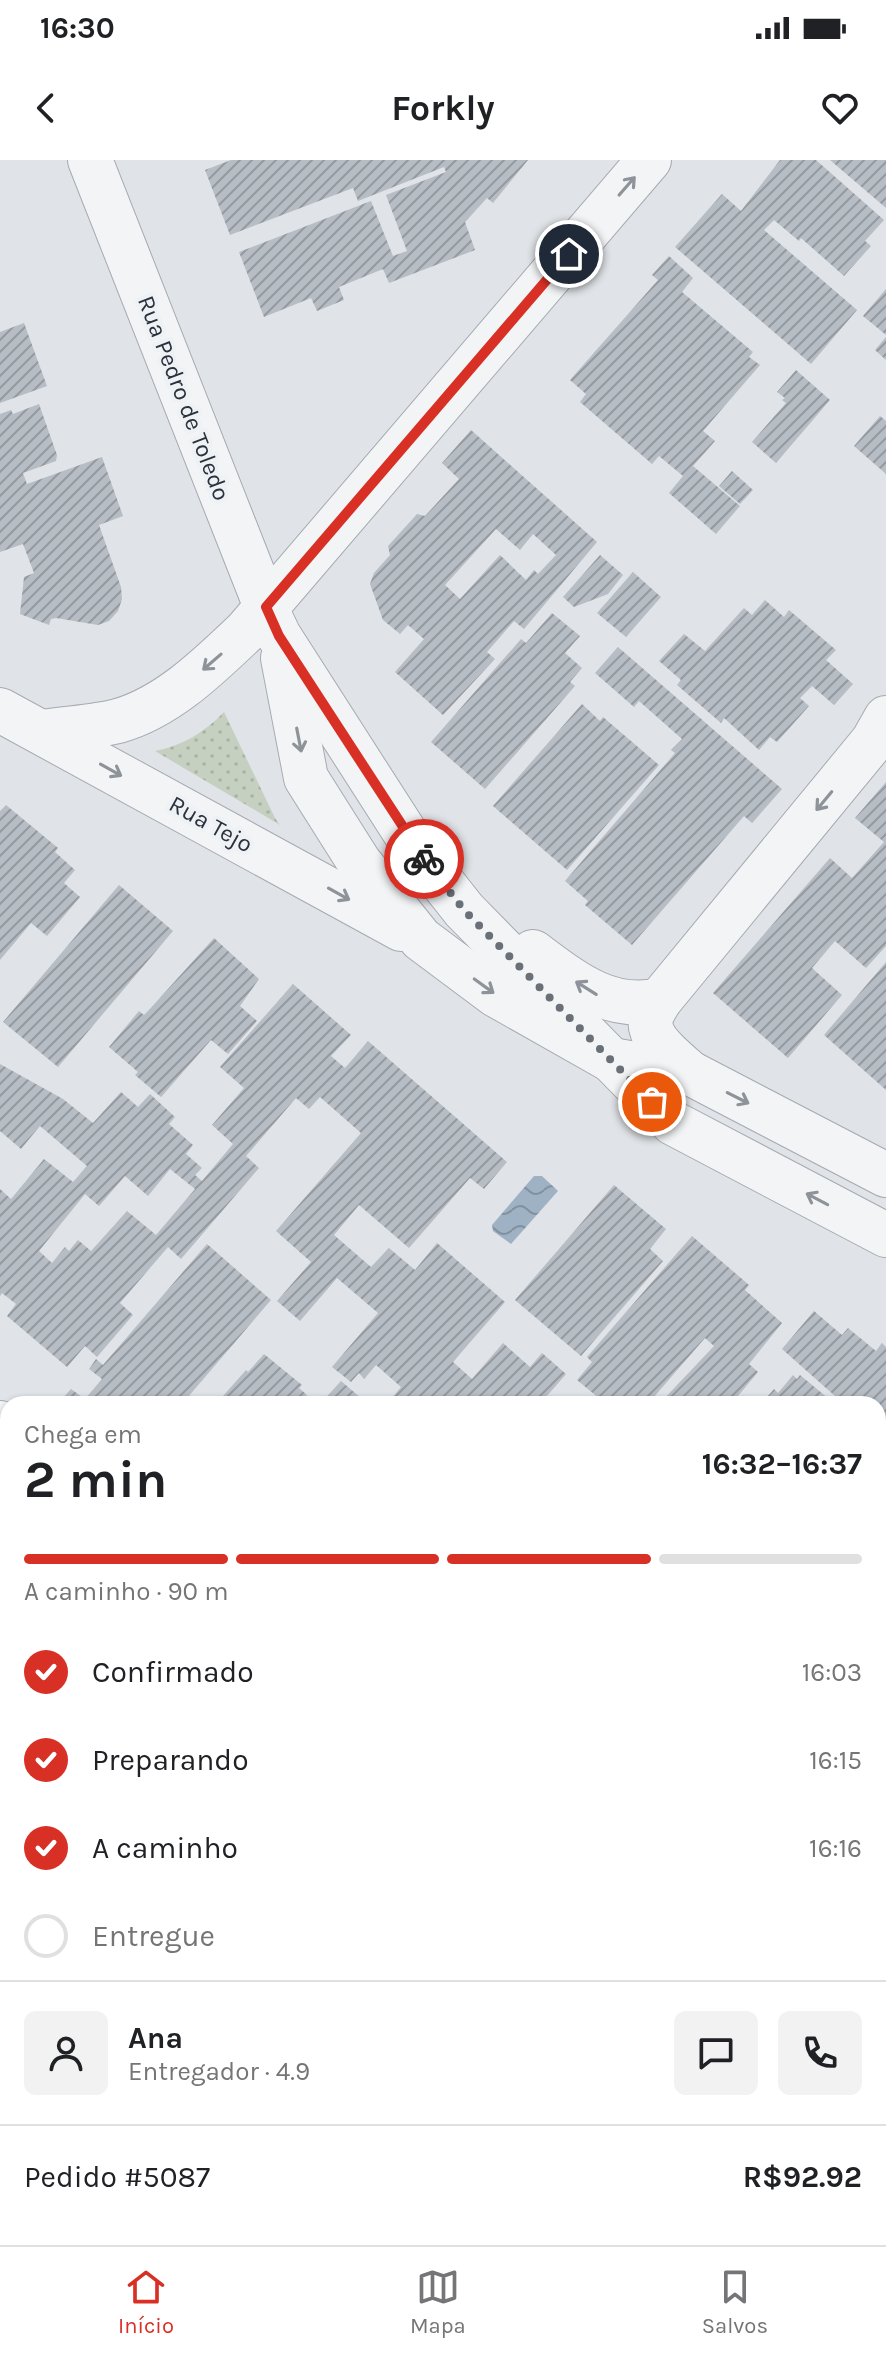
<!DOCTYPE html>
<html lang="pt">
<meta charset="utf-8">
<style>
:root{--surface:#fff;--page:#f2f2f2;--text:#202124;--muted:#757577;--line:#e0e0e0;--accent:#d93025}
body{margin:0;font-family:Karla,sans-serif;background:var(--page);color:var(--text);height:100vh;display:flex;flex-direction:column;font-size:30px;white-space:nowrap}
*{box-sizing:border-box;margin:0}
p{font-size:26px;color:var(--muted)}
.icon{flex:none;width:44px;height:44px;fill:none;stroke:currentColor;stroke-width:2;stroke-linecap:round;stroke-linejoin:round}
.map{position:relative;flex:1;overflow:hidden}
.panel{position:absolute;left:0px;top:1236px;width:886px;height:850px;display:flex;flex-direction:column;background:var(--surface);border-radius:24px 24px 0 0;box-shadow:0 2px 6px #0004}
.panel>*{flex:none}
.pin{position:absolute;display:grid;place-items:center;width:68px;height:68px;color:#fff;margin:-34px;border:4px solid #fff;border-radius:50%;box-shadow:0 2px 8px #0007}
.courier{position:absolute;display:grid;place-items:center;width:80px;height:80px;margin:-40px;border:6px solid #d93025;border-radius:50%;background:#fff;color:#222;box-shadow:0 2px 10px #0007}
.overview em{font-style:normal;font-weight:700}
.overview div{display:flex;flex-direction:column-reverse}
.overview{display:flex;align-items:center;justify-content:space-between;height:136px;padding:0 24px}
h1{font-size:52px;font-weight:700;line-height:60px}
.bar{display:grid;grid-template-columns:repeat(4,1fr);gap:12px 8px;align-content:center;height:96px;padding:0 24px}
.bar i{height:10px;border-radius:6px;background:var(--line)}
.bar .active{background:var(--accent)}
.bar p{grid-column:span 4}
.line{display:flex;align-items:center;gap:20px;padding:0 24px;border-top:2px solid var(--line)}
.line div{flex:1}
.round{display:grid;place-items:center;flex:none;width:84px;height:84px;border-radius:12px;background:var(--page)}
ol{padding:0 24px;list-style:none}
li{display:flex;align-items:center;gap:24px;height:88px}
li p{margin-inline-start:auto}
li .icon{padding:8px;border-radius:50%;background:var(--accent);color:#fff;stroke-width:4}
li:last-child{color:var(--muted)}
li i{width:44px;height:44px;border:4px solid var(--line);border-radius:50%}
.status{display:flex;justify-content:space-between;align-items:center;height:56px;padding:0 40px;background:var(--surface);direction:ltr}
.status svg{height:22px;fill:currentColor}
header{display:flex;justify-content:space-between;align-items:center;height:104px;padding:0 24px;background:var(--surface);font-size:36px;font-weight:700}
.menu{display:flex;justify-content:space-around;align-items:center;height:112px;border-top:2px solid var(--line);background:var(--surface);font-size:22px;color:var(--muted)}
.menu a{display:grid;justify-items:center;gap:4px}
.menu .active{color:var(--accent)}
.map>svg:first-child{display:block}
.green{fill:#c6d0c1}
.park{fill:url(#park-dots)}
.water{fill:url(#water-waves)}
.building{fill:url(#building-hatch);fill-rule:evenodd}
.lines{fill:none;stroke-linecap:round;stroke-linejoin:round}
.minor-casing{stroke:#a6aab1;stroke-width:46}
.major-casing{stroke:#a0a8b2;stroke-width:46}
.path{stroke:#b6babe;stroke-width:5;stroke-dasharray:6 6;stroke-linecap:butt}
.minor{stroke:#f2f4f6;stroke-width:44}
.major{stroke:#fff;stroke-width:44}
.oneway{stroke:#8e939a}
.done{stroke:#6a7078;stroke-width:8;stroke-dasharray:0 14.4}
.route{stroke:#d93025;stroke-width:10}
.labels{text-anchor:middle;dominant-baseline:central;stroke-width:8;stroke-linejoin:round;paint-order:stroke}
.street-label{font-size:24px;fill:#2a323d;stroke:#eff2f5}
</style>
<div class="status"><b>16:30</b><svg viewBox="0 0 49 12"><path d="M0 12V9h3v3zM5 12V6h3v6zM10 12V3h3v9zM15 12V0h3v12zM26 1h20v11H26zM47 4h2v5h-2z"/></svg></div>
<header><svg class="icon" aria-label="back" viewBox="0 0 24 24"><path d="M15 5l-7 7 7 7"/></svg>Forkly<svg class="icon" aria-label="heart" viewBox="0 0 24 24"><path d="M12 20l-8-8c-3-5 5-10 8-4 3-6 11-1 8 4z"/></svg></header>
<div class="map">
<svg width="886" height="2085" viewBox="0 0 886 2085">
<defs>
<pattern id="park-dots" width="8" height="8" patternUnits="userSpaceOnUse" patternTransform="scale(2)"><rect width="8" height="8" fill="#c6d0c1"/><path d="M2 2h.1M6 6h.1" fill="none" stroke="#aab3a7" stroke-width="1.8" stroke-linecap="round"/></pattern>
<pattern id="water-waves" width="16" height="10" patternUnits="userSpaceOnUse" patternTransform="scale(2)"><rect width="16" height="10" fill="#9eb2c4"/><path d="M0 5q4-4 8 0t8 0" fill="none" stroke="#8191a0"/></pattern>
<pattern id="building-hatch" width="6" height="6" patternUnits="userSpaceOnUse" patternTransform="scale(2)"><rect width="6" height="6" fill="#b7bdc4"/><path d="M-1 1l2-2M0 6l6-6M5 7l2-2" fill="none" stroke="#959aa0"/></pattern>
</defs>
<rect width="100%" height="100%" fill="#e0e3e7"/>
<polygon class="green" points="886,1805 886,2085 640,2085 646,2078 878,2078 878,1813"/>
<path class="park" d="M 224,552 L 275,658 L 280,665 L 155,591 C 182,586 205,572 224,552 Z"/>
<polygon class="water" points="534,1016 542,1016 558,1031 511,1084 493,1071 492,1065"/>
<g class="building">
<polygon points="231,0 528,0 493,43 487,38 465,62 475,90 389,123 383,109 339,127 344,140 317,151 311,138 264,157 239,92 371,41 393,96 407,91 386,35 446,12 444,7 358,41 353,28 230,75 205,10"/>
<polygon points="780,0 816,0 884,60 865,81 871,86 844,116 801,78 799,81 774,60 764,70 857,150 811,204 675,87 722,34 741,51"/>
<polygon points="830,0 886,0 886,48"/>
<polygon points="669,96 693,118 682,132 753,192 749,197 760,205 703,271 715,281 693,306 740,346 716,374 669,333 683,316 659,296 652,304 580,242 586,234 570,220 658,120 652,115"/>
<polygon points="886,129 886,175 863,156"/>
<polygon points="24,163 47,226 0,243 0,172"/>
<polygon points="886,177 886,200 875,190"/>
<polygon points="796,210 830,240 776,303 752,282 786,243 782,240 785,238 777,232"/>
<polygon points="39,244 57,295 56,301 23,313 27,324 102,297 123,356 99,365 121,427 122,439 118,451 109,461 98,465 56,458 51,459 49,465 20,454 24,417 34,413 23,384 0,392 0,254 11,250 13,254"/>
<polygon points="880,256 886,261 886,314 854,286"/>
<path d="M 471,270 L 597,382 L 524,469 L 514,461 L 487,492 L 495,499 L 443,555 L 395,512 L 424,479 L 408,465 L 400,474 L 383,460 L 370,424 L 374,413 L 390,395 L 388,386 L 417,354 L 425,356 L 459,319 L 442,303 ZM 496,369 L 520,390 L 533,374 L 556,395 L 538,414 L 534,410 L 526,420 L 500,395 L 460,439 L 445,425 Z"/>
<polygon points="732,311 753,330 740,344 719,326"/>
<polygon points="600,395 623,415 608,434 574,447 563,437"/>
<polygon points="633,412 661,437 626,477 597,453"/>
<polygon points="765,440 784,457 789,450 836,490 826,500 853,524 834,545 812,526 800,538 809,546 777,582 770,577 759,590 724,558 721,563 677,525 681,520 659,501 684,474 705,491 744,448 752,455"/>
<polygon points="552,453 580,476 565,493 582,508 570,522 575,526 485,629 431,582 521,479 526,483"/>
<polygon points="618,487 782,629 752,663 744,656 632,785 585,745 588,741 565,721 675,593 671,590 682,579 639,541 634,547 595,513"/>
<polygon points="582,544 600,561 603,557 659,605 567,710 493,646"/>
<polygon points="886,622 886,786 866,808 835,781 812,808 842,835 788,898 713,833 830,698 852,718 884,682 855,658"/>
<polygon points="6,645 58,688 55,692 75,710 64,723 80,737 47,776 31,763 0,800 0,651"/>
<polygon points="119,725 173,771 58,907 3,862"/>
<polygon points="214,778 259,819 240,846 257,861 228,894 211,880 161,937 135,915 138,912 109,887 139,851 144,855 148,851"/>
<polygon points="886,802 886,930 824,875"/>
<path d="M 293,824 L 351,875 L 331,896 L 345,908 L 368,881 L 507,1002 L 484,1029 L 470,1018 L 409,1088 L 359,1045 L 334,1075 L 371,1107 L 389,1088 L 415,1110 L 437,1083 L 505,1142 L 453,1202 L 472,1219 L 503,1183 L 530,1207 L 542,1193 L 566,1214 L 540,1244 L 387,1244 L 401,1227 L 376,1205 L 364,1219 L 359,1213 L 351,1222 L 332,1207 L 378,1153 L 337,1118 L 300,1161 L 277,1141 L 311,1102 L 276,1071 L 361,973 L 320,937 L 309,949 L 296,938 L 246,996 L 259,1008 L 181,1099 L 168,1087 L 120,1143 L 133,1155 L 97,1197 L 85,1186 L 67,1207 L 7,1156 L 16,1144 L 2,1133 L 0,1136 L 0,1029 L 11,1039 L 44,999 L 73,1022 L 87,1006 L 40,966 L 21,989 L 0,971 L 0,904 L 63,939 L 93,963 L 121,932 L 138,947 L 150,934 L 175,957 L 169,964 L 193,985 L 186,994 L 202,1008 L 195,1015 L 202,1021 L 233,984 L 212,965 L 244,928 L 220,907 ZM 170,1009 L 195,1029 L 156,1075 L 127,1051 L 91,1091 L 78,1080 L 69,1091 L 65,1087 L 52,1103 L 39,1091 L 85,1034 L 99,1046 L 125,1016 L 148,1036 Z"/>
<polygon points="614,1025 666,1069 650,1089 663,1101 581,1196 515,1140"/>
<path d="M 692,1076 L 749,1125 L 745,1130 L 782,1163 L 749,1204 L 758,1212 L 738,1236 L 743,1241 L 740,1244 L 643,1244 L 635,1238 L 630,1244 L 606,1244 L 577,1220 L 592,1202 L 587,1197 ZM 705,1178 L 714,1186 L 661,1242 L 653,1238 Z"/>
<polygon points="207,1084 271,1140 182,1244 67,1244 61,1240 71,1229 85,1239 102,1219 89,1209 96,1199 103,1205"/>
<polygon points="814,1151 842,1175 848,1168 876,1191 882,1183 886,1187 886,1282 878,1275 878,1244 844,1244 782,1189"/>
<polygon points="264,1194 302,1225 299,1228 307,1235 299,1244 216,1244 246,1210 248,1212"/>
<polygon points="793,1215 797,1219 800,1215 835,1244 761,1244 774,1229 778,1233"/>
<polygon points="341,1221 368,1244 320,1244"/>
<rect x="0" y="1479" width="8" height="274"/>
<polygon points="8,1792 8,2078 152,2078 152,2085 0,2085 0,1793"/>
</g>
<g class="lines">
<defs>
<g id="minor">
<polyline points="90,0 270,457 279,476 415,688 464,750 673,963 886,1075"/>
<polyline points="283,498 306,618 359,702 421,779 496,835 611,900 690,913 886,1015"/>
<polyline points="0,550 401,769"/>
<path d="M 43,572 C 67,568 94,567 118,561 C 168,547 209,506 246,471 L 649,0"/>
<path d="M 533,792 C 572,821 609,852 660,840"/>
<path d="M 690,913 C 676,900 646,879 651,857 C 653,851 657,845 660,840 L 873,581 L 886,558"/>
<polyline points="0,1263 8,1268"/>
<polyline points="878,1439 886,1447"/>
</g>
<g id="major">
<polyline points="878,1535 886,1526"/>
<polyline points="878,1716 886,1707"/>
<polyline points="399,2085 406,2078"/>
<polyline points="572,2085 578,2078"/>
</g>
</defs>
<use href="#minor" class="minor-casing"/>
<use href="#major" class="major-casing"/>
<g class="path">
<polyline points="878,1836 886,1830"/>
<polyline points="770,2085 772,2078"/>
</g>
<use href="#minor" class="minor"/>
<use href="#major" class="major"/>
</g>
<defs><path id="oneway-shaft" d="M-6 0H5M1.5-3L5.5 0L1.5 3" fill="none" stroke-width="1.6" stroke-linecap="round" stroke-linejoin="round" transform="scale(2)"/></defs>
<g class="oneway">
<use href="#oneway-shaft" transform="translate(627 26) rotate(-49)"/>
<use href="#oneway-shaft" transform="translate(212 502) rotate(139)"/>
<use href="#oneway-shaft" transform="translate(299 580) rotate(79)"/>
<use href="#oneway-shaft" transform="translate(111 610) rotate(29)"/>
<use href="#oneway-shaft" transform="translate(824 641) rotate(130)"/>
<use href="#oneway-shaft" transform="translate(339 734) rotate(29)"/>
<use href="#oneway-shaft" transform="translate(484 826) rotate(36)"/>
<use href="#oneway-shaft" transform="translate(586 828) rotate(-148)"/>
<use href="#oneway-shaft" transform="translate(738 938) rotate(27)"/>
<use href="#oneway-shaft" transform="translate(817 1039) rotate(-152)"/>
</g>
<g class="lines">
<polyline class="done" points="424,699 464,750 652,942"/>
<polyline class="route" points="424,699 279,476 266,447 569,94"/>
</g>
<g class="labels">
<g class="street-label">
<text transform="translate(184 238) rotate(69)">Rua Pedro de Toledo</text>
<text transform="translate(211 664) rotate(29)">Rua Tejo</text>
</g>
</g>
</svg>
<div class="pin" style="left:652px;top:942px;background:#ea580c"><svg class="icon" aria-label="bag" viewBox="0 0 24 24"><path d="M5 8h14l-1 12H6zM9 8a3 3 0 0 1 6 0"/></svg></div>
<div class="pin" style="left:569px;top:94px;background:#1f2937"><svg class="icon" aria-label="home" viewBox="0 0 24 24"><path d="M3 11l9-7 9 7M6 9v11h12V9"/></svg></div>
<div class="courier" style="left:424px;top:699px"><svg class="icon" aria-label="bike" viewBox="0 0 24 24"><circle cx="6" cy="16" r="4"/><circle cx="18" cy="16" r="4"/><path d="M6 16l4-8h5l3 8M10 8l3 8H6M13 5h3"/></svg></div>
<section class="panel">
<div class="overview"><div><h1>2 min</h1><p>Chega em</p></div><em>16:32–16:37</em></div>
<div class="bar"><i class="active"></i><i class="active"></i><i class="active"></i><i></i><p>A caminho · 90 m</p></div>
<ol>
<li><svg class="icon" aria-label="check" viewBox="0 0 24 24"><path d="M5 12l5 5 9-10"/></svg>Confirmado<p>16:03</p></li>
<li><svg class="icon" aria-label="check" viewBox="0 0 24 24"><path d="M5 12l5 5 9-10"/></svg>Preparando<p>16:15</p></li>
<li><svg class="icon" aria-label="check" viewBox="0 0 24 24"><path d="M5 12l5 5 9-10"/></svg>A caminho<p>16:16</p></li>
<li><i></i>Entregue</li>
</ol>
<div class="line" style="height:144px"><a class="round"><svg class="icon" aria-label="person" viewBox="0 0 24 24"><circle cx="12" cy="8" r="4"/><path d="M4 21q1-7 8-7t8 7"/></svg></a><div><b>Ana</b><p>Entregador · 4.9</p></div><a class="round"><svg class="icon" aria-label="chat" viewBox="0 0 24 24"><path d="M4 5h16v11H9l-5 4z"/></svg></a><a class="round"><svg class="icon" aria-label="phone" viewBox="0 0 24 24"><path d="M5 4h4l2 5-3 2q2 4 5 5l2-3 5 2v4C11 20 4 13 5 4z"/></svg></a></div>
<div class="line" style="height:104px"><div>Pedido #5087</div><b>R$92.92</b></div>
</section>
</div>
<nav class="menu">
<a class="active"><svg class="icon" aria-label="home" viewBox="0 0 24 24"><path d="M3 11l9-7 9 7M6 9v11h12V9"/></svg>Início</a>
<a><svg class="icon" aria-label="map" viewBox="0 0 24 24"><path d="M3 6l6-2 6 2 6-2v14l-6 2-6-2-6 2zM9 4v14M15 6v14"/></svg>Mapa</a>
<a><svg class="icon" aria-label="saved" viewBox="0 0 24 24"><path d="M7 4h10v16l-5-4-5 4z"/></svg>Salvos</a>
</nav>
